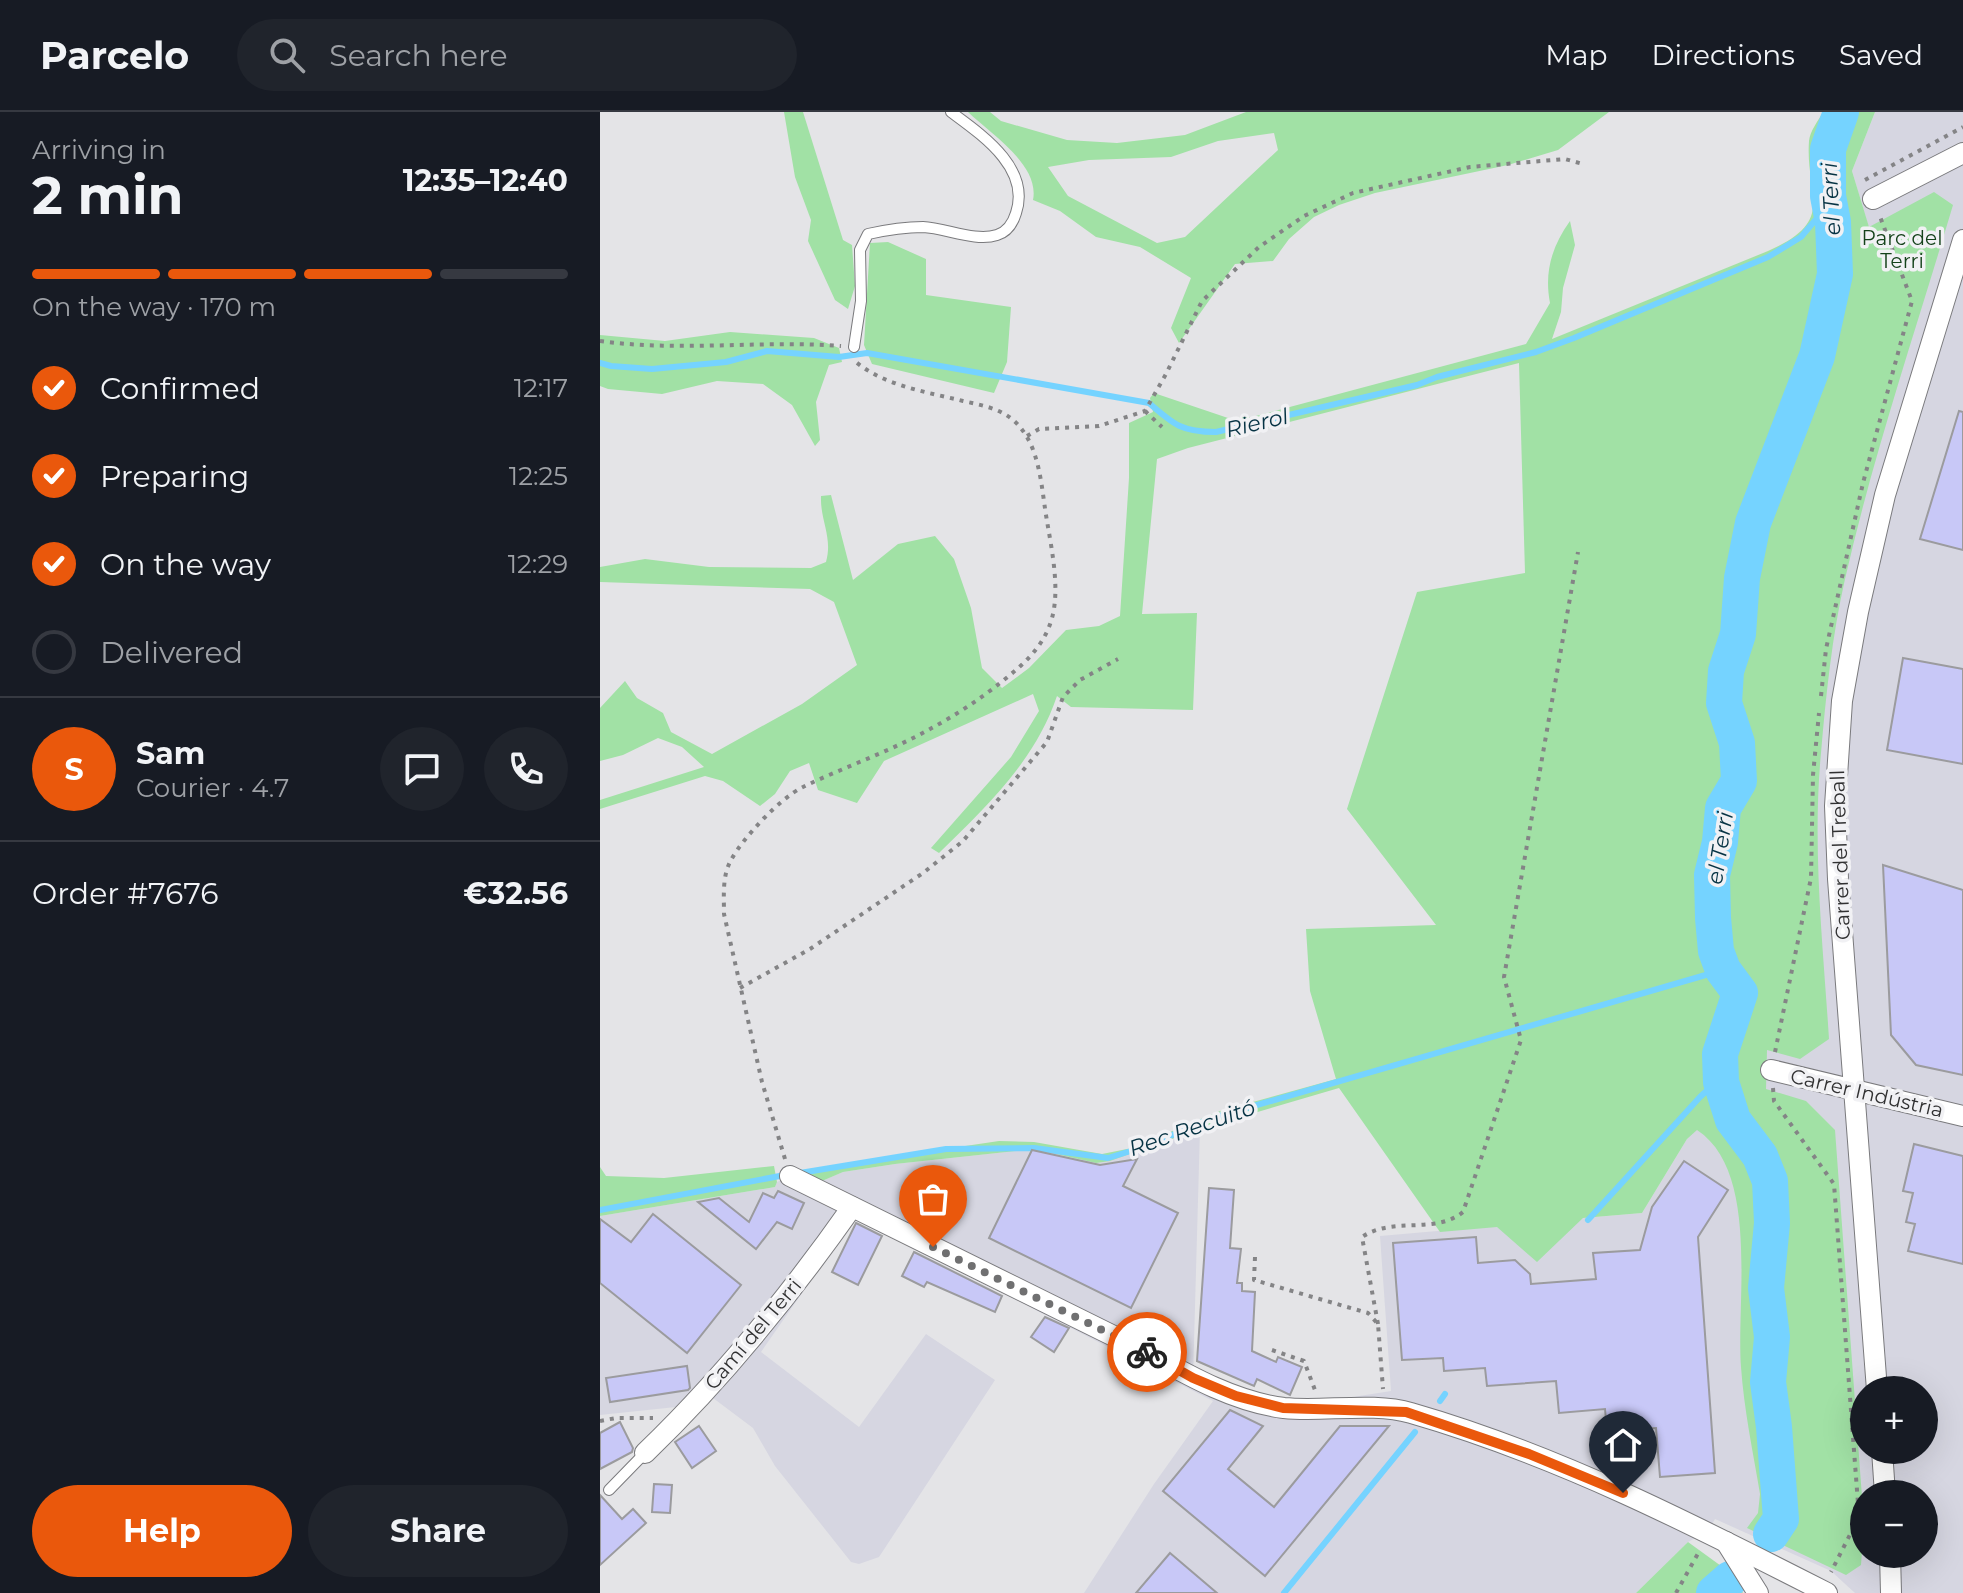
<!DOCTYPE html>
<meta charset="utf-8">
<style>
:root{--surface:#171b24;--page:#20242c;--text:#f1f3f6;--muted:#9ea1a6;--line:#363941;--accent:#ea580c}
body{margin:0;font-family:Montserrat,sans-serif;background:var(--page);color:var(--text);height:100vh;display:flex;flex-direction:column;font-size:30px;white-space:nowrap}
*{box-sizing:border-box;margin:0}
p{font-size:26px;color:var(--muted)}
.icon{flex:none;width:44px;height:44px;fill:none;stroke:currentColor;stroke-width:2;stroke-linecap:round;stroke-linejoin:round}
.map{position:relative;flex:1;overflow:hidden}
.details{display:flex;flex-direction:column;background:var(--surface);width:600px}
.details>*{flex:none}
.buttons{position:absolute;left:1250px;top:1264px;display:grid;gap:16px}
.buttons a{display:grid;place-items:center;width:88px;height:88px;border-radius:50%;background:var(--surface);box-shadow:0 8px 32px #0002;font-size:40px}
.pin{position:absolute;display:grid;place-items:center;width:68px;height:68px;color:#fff;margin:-82px -34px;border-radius:50% 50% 50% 0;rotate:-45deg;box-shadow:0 0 8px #0007}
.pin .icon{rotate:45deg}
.courier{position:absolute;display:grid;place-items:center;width:80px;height:80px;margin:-40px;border:6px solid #ea580c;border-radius:50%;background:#fff;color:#222;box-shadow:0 2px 10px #0007}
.overview em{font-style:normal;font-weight:700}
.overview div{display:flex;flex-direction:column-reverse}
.overview{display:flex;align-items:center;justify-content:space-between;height:136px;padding:0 32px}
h1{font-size:52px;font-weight:700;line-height:60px}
.bar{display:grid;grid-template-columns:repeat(4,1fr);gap:12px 8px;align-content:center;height:96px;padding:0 32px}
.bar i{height:10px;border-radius:6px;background:var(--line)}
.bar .active{background:var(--accent)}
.bar p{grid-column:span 4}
.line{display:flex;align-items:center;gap:20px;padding:0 32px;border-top:2px solid var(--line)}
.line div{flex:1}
.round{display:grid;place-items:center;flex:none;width:84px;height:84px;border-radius:42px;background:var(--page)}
ol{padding:0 32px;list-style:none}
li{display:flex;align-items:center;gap:24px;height:88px}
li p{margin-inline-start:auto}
li .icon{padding:8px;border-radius:50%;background:var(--accent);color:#fff;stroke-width:4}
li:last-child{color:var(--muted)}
li i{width:44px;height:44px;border:4px solid var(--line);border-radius:50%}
.action{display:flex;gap:16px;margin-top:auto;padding:16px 32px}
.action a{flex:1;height:92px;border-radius:48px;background:var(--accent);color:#fff;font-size:32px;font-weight:700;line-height:92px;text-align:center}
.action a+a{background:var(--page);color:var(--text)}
header{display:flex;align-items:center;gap:48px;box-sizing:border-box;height:112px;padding:0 40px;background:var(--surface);border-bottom:2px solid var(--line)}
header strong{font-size:38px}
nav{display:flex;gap:44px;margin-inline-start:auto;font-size:28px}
.search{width:560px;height:72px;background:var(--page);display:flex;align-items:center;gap:20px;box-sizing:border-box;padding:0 28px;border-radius:44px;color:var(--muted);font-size:30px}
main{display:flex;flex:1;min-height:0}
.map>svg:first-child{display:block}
.built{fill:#d6d6e1;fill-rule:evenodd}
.green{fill:#a1e1a5;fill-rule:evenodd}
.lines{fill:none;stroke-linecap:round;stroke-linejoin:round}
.stream{stroke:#75d3ff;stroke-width:6}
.river{stroke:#75d3ff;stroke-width:36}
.building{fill:#c8c8f7;stroke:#9b9b9e;stroke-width:2}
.lane-casing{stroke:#7a7a7d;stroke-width:12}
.street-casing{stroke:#7a7a7d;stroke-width:22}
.path{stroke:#848486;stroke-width:4;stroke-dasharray:4 6;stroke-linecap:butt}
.lane{stroke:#fff;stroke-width:10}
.street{stroke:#fff;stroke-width:20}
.done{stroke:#707071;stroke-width:8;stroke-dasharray:0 14.4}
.route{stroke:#ea580c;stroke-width:10}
.labels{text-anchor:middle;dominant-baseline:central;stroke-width:7;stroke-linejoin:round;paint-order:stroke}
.park-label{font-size:20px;fill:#14421a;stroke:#f1f1f4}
.street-label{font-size:20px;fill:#313132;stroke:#f1f1f4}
.water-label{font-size:22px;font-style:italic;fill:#063344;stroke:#f1f1f4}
</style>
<header>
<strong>Parcelo</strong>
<div class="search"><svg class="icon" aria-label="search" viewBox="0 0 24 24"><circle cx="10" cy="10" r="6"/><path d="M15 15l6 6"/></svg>Search here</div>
<nav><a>Map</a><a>Directions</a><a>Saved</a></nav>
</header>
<main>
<section class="details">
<div class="overview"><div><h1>2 min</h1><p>Arriving in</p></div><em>12:35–12:40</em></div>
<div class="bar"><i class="active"></i><i class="active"></i><i class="active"></i><i></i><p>On the way · 170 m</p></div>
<ol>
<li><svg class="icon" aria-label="check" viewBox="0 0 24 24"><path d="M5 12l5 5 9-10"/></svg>Confirmed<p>12:17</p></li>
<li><svg class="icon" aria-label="check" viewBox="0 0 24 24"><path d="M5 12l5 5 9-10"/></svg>Preparing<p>12:25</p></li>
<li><svg class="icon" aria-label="check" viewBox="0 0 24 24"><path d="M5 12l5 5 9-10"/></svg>On the way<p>12:29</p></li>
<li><i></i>Delivered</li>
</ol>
<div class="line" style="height:144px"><b class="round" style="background:var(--accent);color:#fff">S</b><div><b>Sam</b><p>Courier · 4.7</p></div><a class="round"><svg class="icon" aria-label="chat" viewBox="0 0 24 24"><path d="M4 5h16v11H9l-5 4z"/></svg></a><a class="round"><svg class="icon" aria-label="phone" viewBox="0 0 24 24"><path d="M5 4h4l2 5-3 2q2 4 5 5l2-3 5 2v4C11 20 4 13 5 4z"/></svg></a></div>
<div class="line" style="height:104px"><div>Order #7676</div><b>€32.56</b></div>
<div class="action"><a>Help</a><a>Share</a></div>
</section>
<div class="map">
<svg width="1363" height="1481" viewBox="0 0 1363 1481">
<rect width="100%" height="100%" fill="#e4e4e7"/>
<path class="built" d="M 1275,0 L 1363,0 L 1363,1481 L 1255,1481 L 1231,1459 L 1115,1407 L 1108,1419 L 1088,1430 L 1036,1481 L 484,1481 L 554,1372 L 613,1289 L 255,1105 L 161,1240 L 259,1315 L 326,1222 L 395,1268 L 279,1445 L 259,1452 L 251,1450 L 175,1354 L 153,1316 L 113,1286 L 95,1293 L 0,1303 L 0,1104 L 175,1075 L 177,1070 L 190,1064 L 222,1069 L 243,1060 L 295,1052 L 434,1037 L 496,1051 L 547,1038 L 600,1017 L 593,1266 L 683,1296 L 791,1279 L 780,1124 L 1042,1101 L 1087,1027 L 1167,938 L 1269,116 L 1252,59 ZM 1264,1278 L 1324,1278 L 1324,1338 L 1264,1338 ZM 1264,1382 L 1324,1382 L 1324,1442 L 1264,1442 Z"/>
<g class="green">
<polygon points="184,0 203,0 243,128 252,133 255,174 248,197 235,188 208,129 211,108 195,65"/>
<path d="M 368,0 L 390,0 L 401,9 L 467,28 L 517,31 L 585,23 L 646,0 L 1009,0 L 958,38 L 908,53 L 775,81 L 739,93 L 714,105 L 689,127 L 673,149 L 635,152 L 579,231 L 571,216 L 591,166 L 540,135 L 496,125 L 460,99 L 433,88 C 440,53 391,22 368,0 ZM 674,21 L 678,38 L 585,125 L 557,131 L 468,84 L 448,55 L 489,48 L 571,45 L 618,29 Z"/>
<path d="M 1223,0 L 1275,0 L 1252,59 L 1269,115 L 1334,80 L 1353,93 C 1316,218 1274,340 1245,467 C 1232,524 1226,583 1221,641 C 1212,736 1223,832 1229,927 L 1200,947 L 1167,938 L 1166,977 L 1206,989 L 1235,1018 L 1264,1412 L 1261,1453 L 1246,1463 L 1147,1416 L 1158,1401 L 1160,1382 C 1153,1340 1144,1298 1141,1255 C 1136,1189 1160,1059 1097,1018 L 1087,1027 L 1042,1101 L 983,1106 L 937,1150 L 897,1115 L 840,1120 L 739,976 L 600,1017 L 510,1049 L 496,1051 L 434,1037 L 295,1052 L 243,1060 L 222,1069 L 208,1064 L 203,1058 L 399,1029 L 434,1030 L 502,1042 L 532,1036 L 620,999 L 736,967 L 710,879 L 706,817 L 836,813 L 747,697 L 817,480 L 925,461 L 919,251 L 588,336 L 557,347 L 542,502 L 597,501 L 593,598 L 471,595 L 457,584 C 435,649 387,694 339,741 L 331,736 L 411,645 L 439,599 L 433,582 L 284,649 L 257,691 L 218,678 L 209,651 L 190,659 L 175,682 L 160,694 L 123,669 L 105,664 L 0,697 L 0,688 L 104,655 L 82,635 L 58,626 L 23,643 L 0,649 L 0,596 L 25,569 L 37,586 L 63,601 L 71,620 L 112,642 L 202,592 L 257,553 L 234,490 L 210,477 L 0,470 L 0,455 L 45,447 L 109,455 L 211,456 L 226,450 C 233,425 220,409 221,384 L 231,383 L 253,468 L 298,432 L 335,424 L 354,447 L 371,496 L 382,556 L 402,576 L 429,556 L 466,518 L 499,514 L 520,504 L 529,366 L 529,311 L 553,300 L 550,286 L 554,281 L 628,306 L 652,305 L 926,232 L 950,191 C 944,160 952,134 970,109 L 975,133 L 963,176 L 961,200 L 952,227 L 1168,139 C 1238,108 1205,84 1209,29 C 1210,19 1218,9 1223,0 Z"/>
<polygon points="288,130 326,147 326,183 411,195 407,250 394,281 272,252 264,233 270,131"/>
<polygon points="130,220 214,226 239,236 242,250 229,253 216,290 220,328 215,334 192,293 163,272 117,269 62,282 8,277 0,274 0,223 65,229"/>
<polygon points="174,1054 177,1070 175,1075 0,1104 0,1055 6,1064 64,1066"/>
<polygon points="1088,1430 1128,1459 1143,1481 1036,1481"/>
</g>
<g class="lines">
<g class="stream">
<path d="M 0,251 L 11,254 L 52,257 L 126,250 L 167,239 L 239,245 L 267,241 L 549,291 C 574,313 582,320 616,320 L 817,273 L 837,265 L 936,240 L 974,226 L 1168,145 L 1201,125 L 1218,105 L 1228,84"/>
<polyline points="200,1061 346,1037 434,1036 508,1046 547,1034 609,1007 1123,858"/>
<polyline points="0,1098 185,1063"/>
<polyline points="988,1108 1100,985 1114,972 1121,970"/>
<polyline points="840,1289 845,1282"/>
<polyline points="684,1481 815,1320"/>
</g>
<g class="river">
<polyline points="1171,1422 1181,1407 1174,1315 1168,1270 1172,1225 1166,1176 1172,1111 1170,1069 1160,1044 1133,1008 1121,970 1120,942 1140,881 1123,858 1116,839 1113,806 1112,763 1120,730 1123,696 1139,669 1137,631 1124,591 1126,559 1138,522 1142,466 1153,411 1217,244 1235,162 1233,110 1228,84 1228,37 1241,0"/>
<polyline points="1114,1481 1130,1467"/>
</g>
</g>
<g class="building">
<polygon points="1359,299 1363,300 1363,438 1320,427"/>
<polygon points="1303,546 1363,557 1363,652 1287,638"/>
<polygon points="1283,753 1363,778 1363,963 1316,953 1291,923"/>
<polygon points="1314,1032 1363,1044 1363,1152 1308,1139 1315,1112 1306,1110 1313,1081 1303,1079"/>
<polygon points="432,1038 500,1053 537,1047 523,1074 578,1101 531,1196 389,1126"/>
<polygon points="1084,1049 1128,1078 1098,1125 1115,1361 1060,1365 1056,1316 1007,1319 1005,1297 959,1301 956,1269 887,1274 885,1256 844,1259 843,1246 802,1248 793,1131 876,1125 878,1151 915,1148 930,1162 931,1172 996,1167 993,1141 1040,1138 1052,1095"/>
<polygon points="609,1076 634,1078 630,1136 641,1137 637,1171 642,1171 642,1179 655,1180 652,1239 676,1250 678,1245 702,1255 690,1283 657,1267 654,1274 597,1249"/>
<polygon points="178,1079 204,1091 192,1117 177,1110 156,1137 98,1090 119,1086 149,1110 163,1081 174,1086"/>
<polygon points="53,1102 141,1173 87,1241 0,1171 0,1107 31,1130"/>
<polygon points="256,1111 282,1124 258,1173 232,1160"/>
<polygon points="314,1140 402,1184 395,1200 327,1170 324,1175 302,1164"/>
<polygon points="445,1205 469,1216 454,1240 431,1225"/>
<polygon points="87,1254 90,1276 88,1278 10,1290 6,1266"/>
<polygon points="630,1298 663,1314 628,1357 674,1395 740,1314 789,1314 665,1464 563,1379"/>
<polygon points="20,1310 33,1336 32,1340 0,1357 0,1321"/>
<polygon points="99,1314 116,1339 92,1356 75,1330"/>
<polygon points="54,1372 72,1373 70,1401 52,1400"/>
<polygon points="0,1383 22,1407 33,1397 46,1411 0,1453"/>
<polygon points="570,1441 617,1481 536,1481"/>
</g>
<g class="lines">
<defs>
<g id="lane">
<path d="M 254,235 L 261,189 L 260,138 L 268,122 C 286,118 304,115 323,115 C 346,116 375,130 397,123 C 407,120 413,111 416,101 C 431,56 382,23 351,0"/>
<polyline points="9,1378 45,1341"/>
</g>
<g id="street">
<polyline points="1273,87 1363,41"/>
<polyline points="1171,958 1363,1004"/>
<path d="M 190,1064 L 550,1242 C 591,1265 636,1290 684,1296 C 723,1300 773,1290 811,1301 C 957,1343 1092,1412 1227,1481"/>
<polyline points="1277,1278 1238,767 1235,694 1242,589 1258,500 1285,383 1363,128"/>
<polyline points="1282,1338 1285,1382"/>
<path d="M 45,1341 C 123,1266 190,1183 252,1095"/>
<polyline points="1126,1430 1158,1481"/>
<polyline points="1290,1442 1291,1481"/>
</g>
</defs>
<use href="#lane" class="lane-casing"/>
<use href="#street" class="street-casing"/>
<g class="path">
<polyline points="1265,68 1363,15"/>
<path d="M 0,229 C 80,240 160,228 241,234"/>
<polyline points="545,299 562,315"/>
<polyline points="427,324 439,317 499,314 545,299 566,262 602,189 659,135 704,104 753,81 870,55 965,47 983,52"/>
<polyline points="1221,584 1226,537 1263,371 1312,189 1279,102"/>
<polyline points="140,876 210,837 323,761 363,729 447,630 463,585 480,568 518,547"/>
<polyline points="1175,940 1211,766 1213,663 1219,601"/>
<polyline points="1173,976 1174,989 1234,1072 1259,1405 1231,1460"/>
<path d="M 185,1047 L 162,970 L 124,802 C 124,784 122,764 131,748 C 143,726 180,686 203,675 C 244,655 289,640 330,617 C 354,604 379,588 400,571 C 423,553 444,535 452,506 C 460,477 452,439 447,409 C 441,376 441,332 413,308 C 399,296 381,293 363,289 C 327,280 285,274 256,250"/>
<polyline points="655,1145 654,1168 768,1201 778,1212 783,1277"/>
<path d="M 778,1212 L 762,1125 C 793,1104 835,1123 863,1100 L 921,928 L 904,865 L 978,440"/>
<polyline points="672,1238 704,1249 715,1278"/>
<polyline points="0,1309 16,1306 53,1306"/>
<polyline points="1076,1481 1100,1438"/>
</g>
<use href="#lane" class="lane"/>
<use href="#street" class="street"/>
</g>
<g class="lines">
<polyline class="done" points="333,1135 547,1240"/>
<polyline class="route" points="547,1240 593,1266 636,1284 683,1296 806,1300 929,1342 1023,1381"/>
</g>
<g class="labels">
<g class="park-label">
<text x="1302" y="126">Parc del<tspan x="1302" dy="23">Terri</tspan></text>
</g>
<g class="street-label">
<text transform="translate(1240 743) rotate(-92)">Carrer del Treball</text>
<text transform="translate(1267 981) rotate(13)">Carrer Indústria</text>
<text transform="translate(153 1222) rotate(-50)">Camí del Terri</text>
</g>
<g class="water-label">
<text transform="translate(1231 87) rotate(-93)">el Terri</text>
<text transform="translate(657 311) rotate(-13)">Rierol</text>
<text transform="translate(1120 736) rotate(-81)">el Terri</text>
<text transform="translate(592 1016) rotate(-19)">Rec Recuitó</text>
</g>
</g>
</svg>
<div class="buttons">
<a>+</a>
<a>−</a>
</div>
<div class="pin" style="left:333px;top:1135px;background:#ea580c"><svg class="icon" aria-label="bag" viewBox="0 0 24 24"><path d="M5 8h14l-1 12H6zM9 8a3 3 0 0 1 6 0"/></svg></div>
<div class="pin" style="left:1023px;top:1381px;background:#1f2937"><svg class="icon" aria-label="home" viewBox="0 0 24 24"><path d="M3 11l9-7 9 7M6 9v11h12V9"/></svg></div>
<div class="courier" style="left:547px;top:1240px"><svg class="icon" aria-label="bike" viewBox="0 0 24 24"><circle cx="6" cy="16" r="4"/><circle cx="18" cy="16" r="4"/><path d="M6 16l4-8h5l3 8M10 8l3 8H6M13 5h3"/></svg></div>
</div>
</main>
